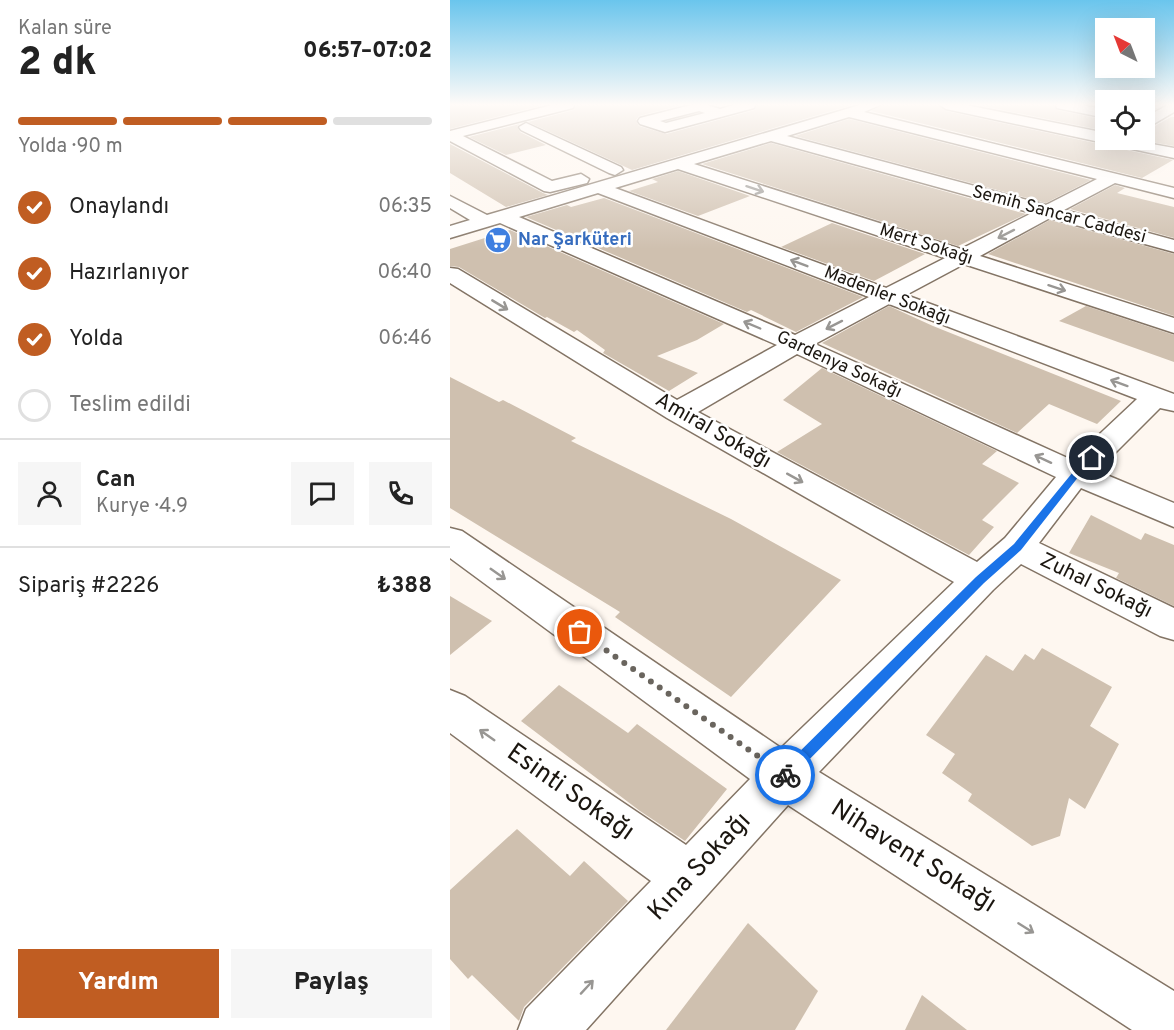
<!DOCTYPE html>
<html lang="tr">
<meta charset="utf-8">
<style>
:root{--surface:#fff;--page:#f6f6f6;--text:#222;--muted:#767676;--line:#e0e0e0;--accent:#c05d22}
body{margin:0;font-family:Overpass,sans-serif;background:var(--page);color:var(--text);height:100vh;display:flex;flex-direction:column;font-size:22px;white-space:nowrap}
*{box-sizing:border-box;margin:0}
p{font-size:20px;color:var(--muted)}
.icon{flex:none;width:33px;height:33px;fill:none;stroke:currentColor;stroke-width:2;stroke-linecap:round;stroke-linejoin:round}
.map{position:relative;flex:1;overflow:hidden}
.details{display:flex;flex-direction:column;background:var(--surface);width:450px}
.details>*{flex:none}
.needle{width:39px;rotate:318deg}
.tools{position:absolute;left:645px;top:18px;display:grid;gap:12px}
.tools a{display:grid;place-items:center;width:60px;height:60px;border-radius:0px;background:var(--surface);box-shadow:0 6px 24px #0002;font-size:30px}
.pin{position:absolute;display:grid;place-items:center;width:51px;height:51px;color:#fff;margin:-26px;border:3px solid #fff;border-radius:50%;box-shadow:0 2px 6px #0007}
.courier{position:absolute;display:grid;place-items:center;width:60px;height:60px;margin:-30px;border:4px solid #1a73e8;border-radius:50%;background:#fff;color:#222;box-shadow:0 2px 8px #0007}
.head em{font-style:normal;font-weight:800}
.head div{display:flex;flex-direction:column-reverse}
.head{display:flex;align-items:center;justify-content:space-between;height:102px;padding:0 18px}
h1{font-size:39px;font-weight:800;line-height:45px}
.bar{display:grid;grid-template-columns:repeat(4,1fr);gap:9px 6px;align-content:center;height:72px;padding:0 18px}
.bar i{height:8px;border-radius:4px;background:var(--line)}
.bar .active{background:var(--accent)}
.bar p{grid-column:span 4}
.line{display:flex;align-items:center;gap:15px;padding:0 18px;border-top:2px solid var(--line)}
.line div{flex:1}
.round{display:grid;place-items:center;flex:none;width:63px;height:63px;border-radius:0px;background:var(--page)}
ol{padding:0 18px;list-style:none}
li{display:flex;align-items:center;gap:18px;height:66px}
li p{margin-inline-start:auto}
li .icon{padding:6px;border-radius:50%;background:var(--accent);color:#fff;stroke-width:4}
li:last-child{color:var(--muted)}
li i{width:33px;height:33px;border:3px solid var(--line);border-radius:50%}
.primary-button{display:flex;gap:12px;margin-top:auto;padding:12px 18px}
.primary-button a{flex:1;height:69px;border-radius:0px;background:var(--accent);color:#fff;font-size:24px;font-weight:800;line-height:69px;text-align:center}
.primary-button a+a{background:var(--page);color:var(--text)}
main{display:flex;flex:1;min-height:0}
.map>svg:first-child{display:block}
.building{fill:#cfc0af}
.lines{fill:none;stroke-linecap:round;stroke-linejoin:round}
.minor-casing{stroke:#837465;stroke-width:3}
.minor{fill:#fff;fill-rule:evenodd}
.oneway{stroke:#989693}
.route{fill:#1a73e8}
.done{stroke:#6a655e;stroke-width:6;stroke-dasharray:0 10.8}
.labels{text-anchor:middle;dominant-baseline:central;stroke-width:5;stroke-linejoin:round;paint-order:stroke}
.far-street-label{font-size:18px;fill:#1b1610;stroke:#fff}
.far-shop-label{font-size:18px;font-weight:bold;fill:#366cbe;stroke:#fff;text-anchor:start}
.street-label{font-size:21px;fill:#1b1610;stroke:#fff}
.near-street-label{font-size:26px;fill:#1b1610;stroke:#fff}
</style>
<main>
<section class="details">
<div class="head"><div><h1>2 dk</h1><p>Kalan süre</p></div><em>06:57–07:02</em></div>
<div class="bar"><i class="active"></i><i class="active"></i><i class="active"></i><i></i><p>Yolda · 90 m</p></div>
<ol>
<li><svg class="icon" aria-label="check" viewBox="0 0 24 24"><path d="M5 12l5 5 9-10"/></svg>Onaylandı<p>06:35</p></li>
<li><svg class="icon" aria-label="check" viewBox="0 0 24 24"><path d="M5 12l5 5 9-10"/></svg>Hazırlanıyor<p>06:40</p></li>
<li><svg class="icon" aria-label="check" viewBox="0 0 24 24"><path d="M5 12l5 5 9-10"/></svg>Yolda<p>06:46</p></li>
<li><i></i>Teslim edildi</li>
</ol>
<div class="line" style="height:108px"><a class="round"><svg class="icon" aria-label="person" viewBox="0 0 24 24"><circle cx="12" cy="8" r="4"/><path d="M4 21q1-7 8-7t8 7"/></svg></a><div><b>Can</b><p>Kurye · 4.9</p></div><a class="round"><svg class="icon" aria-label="chat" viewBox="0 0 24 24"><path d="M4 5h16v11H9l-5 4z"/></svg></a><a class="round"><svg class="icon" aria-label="phone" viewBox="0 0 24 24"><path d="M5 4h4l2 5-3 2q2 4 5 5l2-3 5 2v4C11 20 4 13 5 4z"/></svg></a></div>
<div class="line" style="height:78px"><div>Sipariş #2226</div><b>₺388</b></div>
<div class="primary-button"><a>Yardım</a><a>Paylaş</a></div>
</section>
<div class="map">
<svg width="724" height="1030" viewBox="0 0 724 1030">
<rect width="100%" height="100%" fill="#fef7f0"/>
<g class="building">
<polygon points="0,105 93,105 0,129"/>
<polygon points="126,105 232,105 189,116 186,120 189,126 216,134 305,110 307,105 402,105 182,170 78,122 124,110"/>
<polygon points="432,105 488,105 496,111 723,160 692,178 421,111"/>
<polygon points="528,105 604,105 607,110 656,120 656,131"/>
<polygon points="721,117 724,117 724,146 690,140 694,140 694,128 703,127"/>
<polygon points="399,119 641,180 596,203 345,136"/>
<polygon points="70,124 67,126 70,132 96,145 56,155 19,137"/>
<polygon points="321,143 576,214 508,246 252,164"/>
<polygon points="0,144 93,193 98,195 56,207 0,173"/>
<polygon points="228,171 300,196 248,216 179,191 208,182 202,179"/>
<polygon points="665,185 675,188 667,193 724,207 724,238 620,209"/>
<polygon points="154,198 225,225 413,297 346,332 301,310 297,312 76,217 117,205 121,207"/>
<polygon points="600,220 724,254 724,316 538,254"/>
<polygon points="382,223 475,254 424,281 331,247"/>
<polygon points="60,230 274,324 247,340 207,356 248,373 219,391 153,353 155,350 127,330 124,332 97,317 95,318 9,267 0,266 0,249"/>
<polygon points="439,306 483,326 671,401 647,424 599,404 567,433 372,343"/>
<polygon points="636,306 724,335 724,362 609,321"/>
<polygon points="372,368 547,451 532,464 569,483 532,520 544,527 519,555 327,452 372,424 333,400"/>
<polygon points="0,377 49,402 53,400 126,438 121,441 281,519 391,580 281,697 165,617 170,612 0,508"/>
<polygon points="641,515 691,540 695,533 724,545 724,606 666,578 669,573 619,553"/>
<polygon points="0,596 42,621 0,655"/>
<polygon points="592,648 662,687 640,726 669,744 635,809 619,798 610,836 582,846 518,801 522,794 492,773 505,754 476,735 536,655 563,671 575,654 584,660"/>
<polygon points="109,685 178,733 187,724 277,789 235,841 190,811 71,721"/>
<polygon points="67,829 120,876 134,861 178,901 74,1007 69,1021 22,975 18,979 0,959 0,890"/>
<polygon points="298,923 368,991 345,1030 216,1030"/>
<polygon points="472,995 517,1030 455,1030"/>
</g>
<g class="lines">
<defs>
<g id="minor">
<polygon points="102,105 124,105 123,108 13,136 102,181 131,174 139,179 137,183 100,192 94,191 0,141 0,131"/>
<path d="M 241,105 L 257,105 L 270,109 L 284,105 L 305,105 L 304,108 L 215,132 L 190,124 L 188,121 L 190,118 ZM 249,111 L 255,113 L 216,123 L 210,121 Z"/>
<path d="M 410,105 L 430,105 L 414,112 L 724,188 L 724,198 L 665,183 L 614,210 L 724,240 L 724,252 L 600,218 L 530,256 L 724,318 L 724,333 L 514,264 L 456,295 L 724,394 L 724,411 L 710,408 L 647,471 L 724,503 L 724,527 L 631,488 L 589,543 L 724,608 L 724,640 L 710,636 L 571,564 L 543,590 L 369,772 L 724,991 L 724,1030 L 682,1030 L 338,805 L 136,1030 L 68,1030 L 76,1009 L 201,881 L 0,733 L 0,690 L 15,696 L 236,845 L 300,779 L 0,558 L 0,528 L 12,531 L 331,748 L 504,582 L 217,418 L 0,283 L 0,268 L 8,269 L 227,400 L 327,345 L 50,223 L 0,238 L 0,226 L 20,220 L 0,208 L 0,196 L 37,215 ZM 399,117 L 647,179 L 596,205 L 337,136 ZM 321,141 L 582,213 L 511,249 L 244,164 ZM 228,169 L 495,258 L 436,288 L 165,188 ZM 148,193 L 419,297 L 345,335 L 69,217 ZM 439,304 L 687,399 L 622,460 L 365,344 ZM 347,354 L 606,477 L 555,538 L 527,562 L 248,412 Z"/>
<polygon points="490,105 516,105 656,133 656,140 680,140 724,148 724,158 496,109"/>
<polygon points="606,105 632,105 656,110 656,118 607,108"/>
<polygon points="718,105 724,105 724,112 702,125 694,126 694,118"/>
<polygon points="76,123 171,167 173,170 165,175 159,173 71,130 69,127"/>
</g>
</defs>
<use href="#minor" class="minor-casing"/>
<use href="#minor" class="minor"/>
</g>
<defs><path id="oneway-shaft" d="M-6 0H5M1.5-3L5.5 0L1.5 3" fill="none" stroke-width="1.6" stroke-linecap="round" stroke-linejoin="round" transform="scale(1.5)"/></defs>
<g class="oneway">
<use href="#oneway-shaft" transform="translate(305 189) rotate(18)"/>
<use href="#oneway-shaft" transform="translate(556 234) rotate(153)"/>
<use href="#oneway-shaft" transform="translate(349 263) rotate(-159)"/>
<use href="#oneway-shaft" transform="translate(607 288) rotate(18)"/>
<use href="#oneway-shaft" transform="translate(50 305) rotate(31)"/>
<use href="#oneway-shaft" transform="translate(302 325) rotate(-157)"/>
<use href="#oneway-shaft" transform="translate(384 325) rotate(153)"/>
<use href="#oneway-shaft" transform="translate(669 383) rotate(-160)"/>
<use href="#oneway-shaft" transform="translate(593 459) rotate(-155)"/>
<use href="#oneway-shaft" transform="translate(345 478) rotate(29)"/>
<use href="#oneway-shaft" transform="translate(48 574) rotate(35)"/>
<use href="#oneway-shaft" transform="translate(37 735) rotate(-145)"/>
<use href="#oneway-shaft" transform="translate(576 928) rotate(32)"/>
<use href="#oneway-shaft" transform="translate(137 987) rotate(-47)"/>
</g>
<linearGradient id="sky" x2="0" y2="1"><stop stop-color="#6ac5ed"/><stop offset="0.42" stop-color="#fffbf8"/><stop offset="1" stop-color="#fffbf8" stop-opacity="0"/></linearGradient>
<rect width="724" height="249" fill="url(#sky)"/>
<polygon class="route" points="639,456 646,458 629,476 571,550 534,583 339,780 335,782 330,780 328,775 330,771 526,577 564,544 623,472"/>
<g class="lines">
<polyline class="done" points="130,632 335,775"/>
</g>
<defs>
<symbol id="supermarket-disc" viewBox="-11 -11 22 22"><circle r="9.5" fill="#3f7fe0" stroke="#fff"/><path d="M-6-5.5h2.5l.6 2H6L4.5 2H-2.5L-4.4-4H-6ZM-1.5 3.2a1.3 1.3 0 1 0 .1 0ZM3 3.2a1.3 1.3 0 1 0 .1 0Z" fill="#fff"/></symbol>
</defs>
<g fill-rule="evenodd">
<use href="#supermarket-disc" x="33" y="225" width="30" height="30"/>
</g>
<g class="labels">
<g class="far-street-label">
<text transform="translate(609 215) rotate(15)">Semih Sancar Caddesi</text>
<text transform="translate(476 245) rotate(18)">Mert Sokağı</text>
<text transform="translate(437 296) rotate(21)">Madenler Sokağı</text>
<text transform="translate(389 365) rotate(25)">Gardenya Sokağı</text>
</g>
<g class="far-shop-label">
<text x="68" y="240">Nar Şarküteri</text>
</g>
<g class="street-label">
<text transform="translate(263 431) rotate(30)">Amiral Sokağı</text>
<text transform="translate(646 586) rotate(26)">Zuhal Sokağı</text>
</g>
<g class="near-street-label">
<text transform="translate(120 793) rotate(35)">Esinti Sokağı</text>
<text transform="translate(463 857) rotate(32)">Nihavent Sokağı</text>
<text transform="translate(250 867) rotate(-47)">Kına Sokağı</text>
</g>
</g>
</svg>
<div class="tools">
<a><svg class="needle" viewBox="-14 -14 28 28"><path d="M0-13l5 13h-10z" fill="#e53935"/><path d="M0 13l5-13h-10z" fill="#767676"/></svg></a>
<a><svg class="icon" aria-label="locate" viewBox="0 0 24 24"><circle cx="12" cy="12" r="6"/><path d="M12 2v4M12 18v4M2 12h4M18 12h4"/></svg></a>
</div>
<div class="pin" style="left:130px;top:632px;background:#ea580c"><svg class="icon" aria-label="bag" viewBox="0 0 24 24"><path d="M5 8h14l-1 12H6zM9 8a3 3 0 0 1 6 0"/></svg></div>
<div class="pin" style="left:642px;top:458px;background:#1f2937"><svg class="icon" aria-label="home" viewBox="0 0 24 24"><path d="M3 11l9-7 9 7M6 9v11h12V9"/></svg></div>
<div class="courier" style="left:335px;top:775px"><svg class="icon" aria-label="bike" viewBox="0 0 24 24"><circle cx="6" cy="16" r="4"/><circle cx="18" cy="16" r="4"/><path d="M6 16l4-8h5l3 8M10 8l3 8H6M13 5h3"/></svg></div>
</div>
</main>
